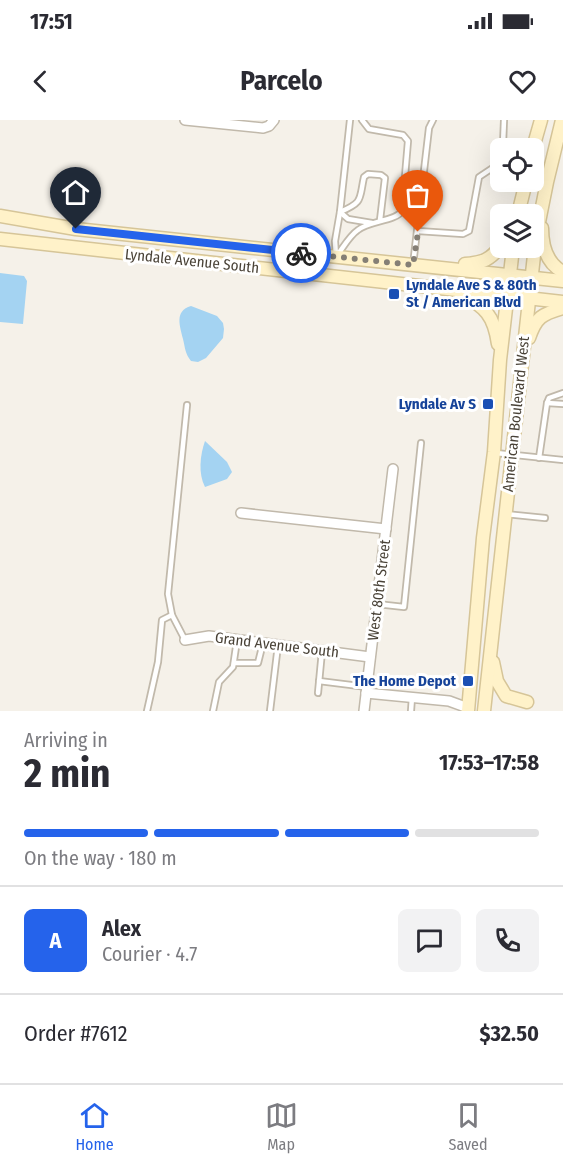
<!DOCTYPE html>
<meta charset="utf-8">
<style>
:root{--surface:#fff;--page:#f2f2f3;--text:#2b2b33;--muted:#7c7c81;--line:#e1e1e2;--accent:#2563eb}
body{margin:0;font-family:"Fira Sans Condensed",sans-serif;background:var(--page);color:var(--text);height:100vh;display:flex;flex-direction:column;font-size:22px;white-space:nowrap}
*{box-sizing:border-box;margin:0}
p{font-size:20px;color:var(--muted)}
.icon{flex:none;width:33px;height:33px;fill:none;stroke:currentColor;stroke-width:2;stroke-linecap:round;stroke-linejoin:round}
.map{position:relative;height:591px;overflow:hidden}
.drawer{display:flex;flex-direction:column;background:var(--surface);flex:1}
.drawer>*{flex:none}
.tools{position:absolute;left:490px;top:18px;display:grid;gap:12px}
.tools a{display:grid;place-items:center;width:54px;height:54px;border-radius:9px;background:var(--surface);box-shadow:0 6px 24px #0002;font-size:30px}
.pin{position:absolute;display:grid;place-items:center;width:51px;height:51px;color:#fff;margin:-62px -26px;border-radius:50% 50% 50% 0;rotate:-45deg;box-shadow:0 0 6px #0007}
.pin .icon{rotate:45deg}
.courier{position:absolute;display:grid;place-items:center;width:60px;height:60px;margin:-30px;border:4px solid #2563eb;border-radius:50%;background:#fff;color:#222;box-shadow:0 2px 8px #0007}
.overview em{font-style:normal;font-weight:700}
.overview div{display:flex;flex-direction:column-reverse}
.overview{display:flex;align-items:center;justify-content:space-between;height:102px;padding:0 24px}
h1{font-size:39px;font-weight:700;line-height:45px}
.bar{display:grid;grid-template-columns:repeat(4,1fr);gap:9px 6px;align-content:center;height:72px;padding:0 24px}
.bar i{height:8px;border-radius:4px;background:var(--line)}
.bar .current{background:var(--accent)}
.bar p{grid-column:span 4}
.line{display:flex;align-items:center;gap:15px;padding:0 24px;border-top:2px solid var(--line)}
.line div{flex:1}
.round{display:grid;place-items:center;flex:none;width:63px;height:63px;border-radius:9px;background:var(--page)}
.status{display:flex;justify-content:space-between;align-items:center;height:42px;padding:0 30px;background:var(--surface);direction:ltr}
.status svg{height:16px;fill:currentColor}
header{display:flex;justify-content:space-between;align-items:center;height:78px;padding:0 24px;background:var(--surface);font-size:27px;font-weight:700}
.tab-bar{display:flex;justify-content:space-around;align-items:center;height:84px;border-top:2px solid var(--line);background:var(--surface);font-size:16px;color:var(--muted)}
.tab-bar a{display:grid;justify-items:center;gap:3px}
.tab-bar .current{color:var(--accent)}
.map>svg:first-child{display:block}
.water{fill:#a4d3f2}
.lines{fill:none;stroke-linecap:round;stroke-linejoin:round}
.lane-casing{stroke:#c1b9ab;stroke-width:8}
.street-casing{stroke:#c1b9ab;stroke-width:12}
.secondary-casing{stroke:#d6c598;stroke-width:15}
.lane{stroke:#fff;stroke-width:4.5}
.street{stroke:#fff;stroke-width:9}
.secondary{stroke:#fff2c9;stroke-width:12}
.done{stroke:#857f75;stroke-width:6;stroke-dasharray:0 10.8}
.route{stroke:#2563eb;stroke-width:8}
.transit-dot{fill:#1a4fb4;stroke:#fff;stroke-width:2}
.labels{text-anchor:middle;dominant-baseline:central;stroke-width:6;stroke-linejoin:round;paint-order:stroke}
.street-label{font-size:15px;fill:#494237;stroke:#fff}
.transit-label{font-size:15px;font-weight:bold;fill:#164399;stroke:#fff;text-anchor:end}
</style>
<div class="status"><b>17:51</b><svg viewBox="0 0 49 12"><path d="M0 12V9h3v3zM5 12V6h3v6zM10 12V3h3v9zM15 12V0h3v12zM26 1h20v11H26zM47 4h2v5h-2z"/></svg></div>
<header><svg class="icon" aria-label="back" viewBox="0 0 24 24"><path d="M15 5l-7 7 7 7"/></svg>Parcelo<svg class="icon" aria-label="heart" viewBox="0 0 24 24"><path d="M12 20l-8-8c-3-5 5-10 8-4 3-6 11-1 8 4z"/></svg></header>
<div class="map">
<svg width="563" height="591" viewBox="0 0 563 591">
<rect width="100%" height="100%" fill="#f5f1e9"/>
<g class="water">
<polygon points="0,153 24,156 27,161 23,204 0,202"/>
<path d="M 191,186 L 217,196 L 223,203 L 224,209 L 223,218 L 206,238 L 198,242 L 191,241 C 185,234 185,227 183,219 C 180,206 174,191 191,186 Z"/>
<path d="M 205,321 L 227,342 L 232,352 L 227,359 L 205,367 C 198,354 200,335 205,321 Z"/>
</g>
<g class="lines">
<defs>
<g id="lane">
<polyline points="350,0 340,92 348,99 372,103"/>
<path d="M 362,0 L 369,9 L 403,15 L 408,21 L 402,91 C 396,101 369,101 358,110 C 349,116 343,128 336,137 L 335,121 L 340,92 C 364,82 359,79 364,57 L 368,54 L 381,55 L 385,58 L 380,100"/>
<polyline points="504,0 503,24 531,28"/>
<polyline points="418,111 463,114 469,111 479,57 497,45 501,34"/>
<polyline points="413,145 429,8 433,0"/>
<polyline points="547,283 563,284"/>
<polyline points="496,333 563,340"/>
<polyline points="539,338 547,283 549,278 563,273"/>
<polyline points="506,394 545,398"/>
<polyline points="377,484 404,487 421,323"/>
<polyline points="185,520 172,495 168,474 187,285"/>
<polyline points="234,543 258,543 263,523"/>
<polyline points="319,561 367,567"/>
<polyline points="318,573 322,531"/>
<polyline points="147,591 158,542 162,500 172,495"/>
<polyline points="213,591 219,562 233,547 237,520"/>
<polyline points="270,591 278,525"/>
<polyline points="411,591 412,577"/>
</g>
<g id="street">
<polyline points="185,0 263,8 269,6 274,0"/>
<polyline points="241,393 386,409"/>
<polyline points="185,520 209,516 370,537"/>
<polyline points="366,573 449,581 468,588"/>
<polyline points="364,591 393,349"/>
</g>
<g id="secondary">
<polyline points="533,28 541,0"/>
<polyline points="518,94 526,62"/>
<polyline points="0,96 76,109 563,161"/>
<path d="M 542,108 C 542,126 546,143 563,152"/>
<polyline points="0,119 563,182"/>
<path d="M 465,144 C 482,143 491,140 501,125"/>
<path d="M 461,174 C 485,187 494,195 498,224"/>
<path d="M 529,218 C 536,197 542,194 563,188"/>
<polyline points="493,542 497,561 506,576 527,582"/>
<polyline points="468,591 483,418 494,332 500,240 513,128"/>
<polyline points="484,591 536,117 547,62 562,0"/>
</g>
</defs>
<use href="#lane" class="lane-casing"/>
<use href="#street" class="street-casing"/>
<use href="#secondary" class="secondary-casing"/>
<use href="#lane" class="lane"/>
<use href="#street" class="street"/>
<use href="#secondary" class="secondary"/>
</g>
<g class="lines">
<polyline class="done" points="301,133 413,145 418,112"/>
<polyline class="route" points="76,109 301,133"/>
</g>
<g class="transit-dot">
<rect x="388" y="168" width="12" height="12" rx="3"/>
<rect x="482" y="278" width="12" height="12" rx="3"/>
<rect x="462" y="555" width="12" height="12" rx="3"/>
</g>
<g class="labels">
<g class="street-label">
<text transform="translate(192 141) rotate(6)">Lyndale Avenue South</text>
<text transform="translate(516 294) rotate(-84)">American Boulevard West</text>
<text transform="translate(379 470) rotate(-83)">West 80th Street</text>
<text transform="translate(277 525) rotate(7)">Grand Avenue South</text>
</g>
<g class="transit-label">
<text x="406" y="165" text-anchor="start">Lyndale Ave S &amp; 80th<tspan x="406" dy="17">St / American Blvd</tspan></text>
<text x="476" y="284">Lyndale Av S</text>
<text x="456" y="561">The Home Depot</text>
</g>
</g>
</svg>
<div class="tools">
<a><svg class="icon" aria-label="locate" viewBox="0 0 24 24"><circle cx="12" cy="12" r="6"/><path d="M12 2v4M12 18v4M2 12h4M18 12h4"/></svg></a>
<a><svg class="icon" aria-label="layers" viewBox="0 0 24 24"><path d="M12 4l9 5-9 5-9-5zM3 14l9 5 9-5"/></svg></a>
</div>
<div class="pin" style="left:418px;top:112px;background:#ea580c"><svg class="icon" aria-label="bag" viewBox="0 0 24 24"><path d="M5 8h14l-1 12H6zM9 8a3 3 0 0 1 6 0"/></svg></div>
<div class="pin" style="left:76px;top:109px;background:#1f2937"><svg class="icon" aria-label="home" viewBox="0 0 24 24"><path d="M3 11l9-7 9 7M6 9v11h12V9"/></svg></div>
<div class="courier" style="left:301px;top:133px"><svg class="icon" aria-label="bike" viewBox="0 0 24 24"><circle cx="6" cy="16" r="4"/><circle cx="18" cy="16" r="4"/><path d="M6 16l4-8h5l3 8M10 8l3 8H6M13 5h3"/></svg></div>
</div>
<section class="drawer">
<div class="overview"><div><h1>2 min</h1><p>Arriving in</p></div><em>17:53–17:58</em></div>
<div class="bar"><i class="current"></i><i class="current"></i><i class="current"></i><i></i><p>On the way · 180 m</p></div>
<div class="line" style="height:108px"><b class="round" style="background:var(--accent);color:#fff">A</b><div><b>Alex</b><p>Courier · 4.7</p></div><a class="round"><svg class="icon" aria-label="chat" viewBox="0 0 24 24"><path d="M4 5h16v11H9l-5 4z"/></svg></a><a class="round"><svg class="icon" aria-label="phone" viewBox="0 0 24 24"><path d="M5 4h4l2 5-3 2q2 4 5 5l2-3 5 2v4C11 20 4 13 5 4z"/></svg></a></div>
<div class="line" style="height:78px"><div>Order #7612</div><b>$32.50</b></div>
</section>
<nav class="tab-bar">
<a class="current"><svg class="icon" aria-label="home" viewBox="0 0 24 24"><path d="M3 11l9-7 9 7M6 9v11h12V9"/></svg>Home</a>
<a><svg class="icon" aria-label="map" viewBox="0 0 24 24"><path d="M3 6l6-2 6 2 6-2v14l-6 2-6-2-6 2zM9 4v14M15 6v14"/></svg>Map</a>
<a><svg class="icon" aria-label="saved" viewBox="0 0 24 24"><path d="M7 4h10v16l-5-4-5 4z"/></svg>Saved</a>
</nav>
